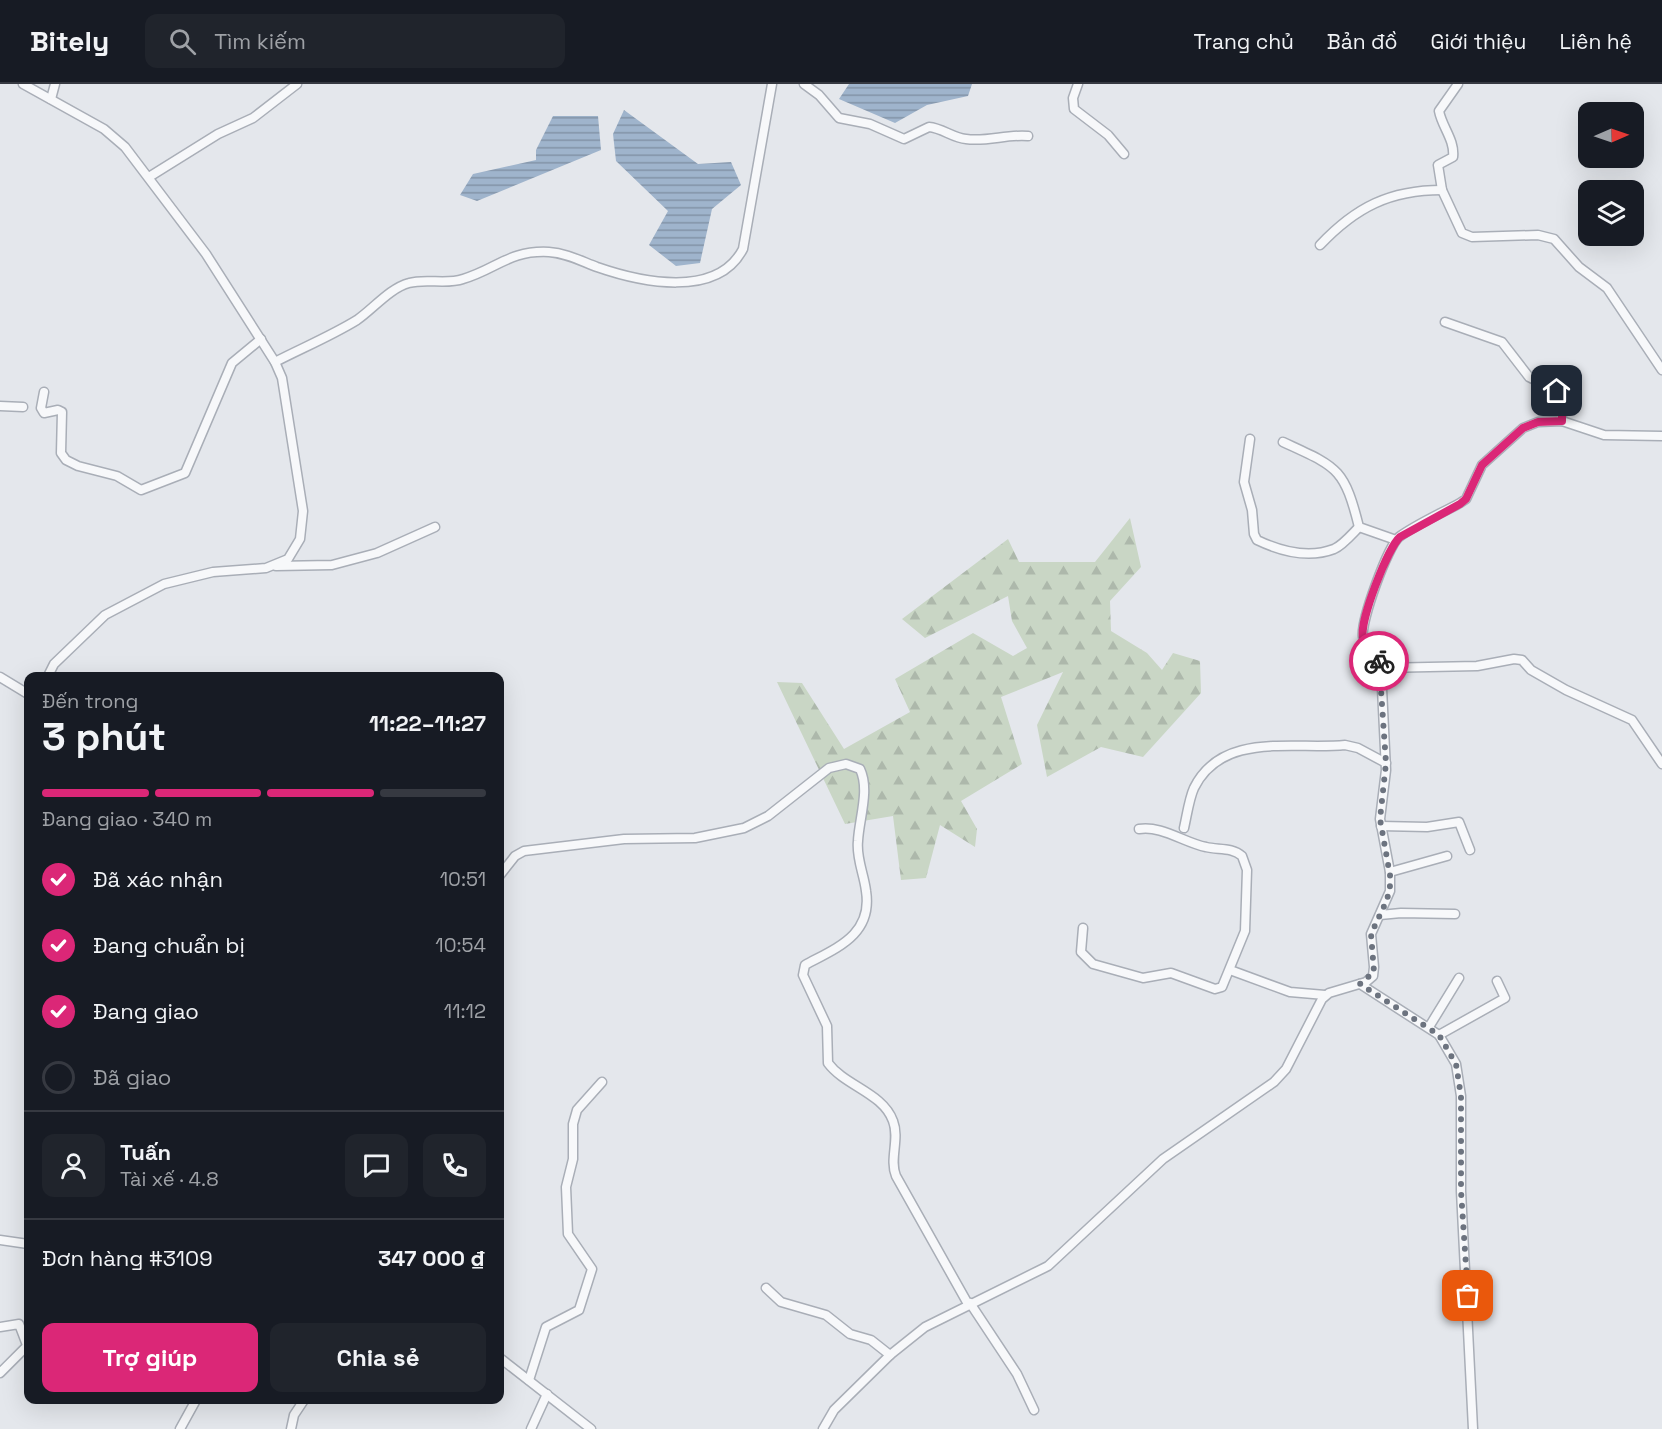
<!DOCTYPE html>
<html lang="vi">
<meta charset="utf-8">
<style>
:root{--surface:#171b24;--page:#20242c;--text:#f1f3f6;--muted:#9ea1a6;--line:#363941;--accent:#db2777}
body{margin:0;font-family:"Space Grotesk",sans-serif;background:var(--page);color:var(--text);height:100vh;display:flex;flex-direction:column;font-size:22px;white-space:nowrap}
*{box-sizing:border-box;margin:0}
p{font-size:20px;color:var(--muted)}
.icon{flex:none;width:33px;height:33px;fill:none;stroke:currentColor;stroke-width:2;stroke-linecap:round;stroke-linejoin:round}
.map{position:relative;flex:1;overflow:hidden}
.sheet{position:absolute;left:24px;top:588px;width:480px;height:732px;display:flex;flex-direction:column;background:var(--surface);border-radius:12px;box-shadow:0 6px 24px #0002}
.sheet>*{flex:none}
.needle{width:39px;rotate:88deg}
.controls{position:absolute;left:1578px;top:18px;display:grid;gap:12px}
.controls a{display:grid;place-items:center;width:66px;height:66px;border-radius:12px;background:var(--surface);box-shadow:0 6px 24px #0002;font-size:30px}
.pin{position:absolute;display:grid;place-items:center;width:51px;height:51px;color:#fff;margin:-26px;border-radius:12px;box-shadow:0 3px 9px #0006}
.courier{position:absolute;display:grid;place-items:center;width:60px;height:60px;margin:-30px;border:4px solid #db2777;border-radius:50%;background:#fff;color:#222;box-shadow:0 2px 8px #0007}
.summary em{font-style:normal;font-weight:800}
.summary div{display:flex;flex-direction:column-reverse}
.summary{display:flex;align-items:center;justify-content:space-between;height:102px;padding:0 18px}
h1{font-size:39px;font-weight:800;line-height:45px}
.bar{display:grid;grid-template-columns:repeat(4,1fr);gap:9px 6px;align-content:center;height:72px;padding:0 18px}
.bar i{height:8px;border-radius:4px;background:var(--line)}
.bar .on{background:var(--accent)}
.bar p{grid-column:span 4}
.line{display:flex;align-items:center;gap:15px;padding:0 18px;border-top:2px solid var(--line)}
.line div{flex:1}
.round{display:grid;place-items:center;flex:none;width:63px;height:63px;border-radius:12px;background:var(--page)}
ol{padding:0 18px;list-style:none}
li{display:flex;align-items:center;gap:18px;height:66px}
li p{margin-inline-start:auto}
li .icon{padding:6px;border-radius:50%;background:var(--accent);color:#fff;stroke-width:4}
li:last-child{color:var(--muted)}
li i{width:33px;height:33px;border:3px solid var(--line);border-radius:50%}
.action{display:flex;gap:12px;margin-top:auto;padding:12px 18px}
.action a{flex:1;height:69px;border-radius:12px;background:var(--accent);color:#fff;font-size:24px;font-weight:800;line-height:69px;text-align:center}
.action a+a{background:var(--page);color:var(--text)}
header{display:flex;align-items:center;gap:36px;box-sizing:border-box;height:84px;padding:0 30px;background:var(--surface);border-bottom:2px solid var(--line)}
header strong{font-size:28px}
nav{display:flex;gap:33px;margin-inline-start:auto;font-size:21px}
.search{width:420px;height:54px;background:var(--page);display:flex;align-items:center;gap:15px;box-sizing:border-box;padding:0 21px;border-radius:12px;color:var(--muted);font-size:22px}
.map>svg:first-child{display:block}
.forest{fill:url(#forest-firs)}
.water{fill:url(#water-rules)}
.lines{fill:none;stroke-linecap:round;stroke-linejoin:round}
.minor-casing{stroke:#a9aeb7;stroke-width:11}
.minor{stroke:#f7f8fa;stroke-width:8}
.done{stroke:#6c737f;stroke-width:6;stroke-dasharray:0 10.8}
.route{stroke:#db2777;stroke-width:8}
</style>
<header>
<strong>Bitely</strong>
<div class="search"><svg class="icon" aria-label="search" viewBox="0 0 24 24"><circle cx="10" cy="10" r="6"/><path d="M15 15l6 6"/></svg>Tìm kiếm</div>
<nav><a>Trang chủ</a><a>Bản đồ</a><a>Giới thiệu</a><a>Liên hệ</a></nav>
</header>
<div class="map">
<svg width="1662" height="1345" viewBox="0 0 1662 1345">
<defs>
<pattern id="forest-firs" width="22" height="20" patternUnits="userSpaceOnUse" patternTransform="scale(1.5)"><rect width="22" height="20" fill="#c9d6c5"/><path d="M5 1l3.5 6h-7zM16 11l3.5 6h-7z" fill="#adb8ab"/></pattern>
<pattern id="water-rules" width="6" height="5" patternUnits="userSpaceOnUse" patternTransform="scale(1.5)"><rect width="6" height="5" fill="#9fb4cc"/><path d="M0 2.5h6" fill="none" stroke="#8293a7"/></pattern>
</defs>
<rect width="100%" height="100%" fill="#e4e7ec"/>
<polygon class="forest" points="1130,434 1141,483 1110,517 1111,547 1147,569 1162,586 1173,569 1200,577 1201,609 1143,673 1101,663 1047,693 1037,641 1063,588 1001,613 1022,680 961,717 977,745 975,763 940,741 926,794 901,796 893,732 845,740 777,598 802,599 844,665 910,628 895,595 973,549 1013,572 1027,564 1012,537 1008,512 925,554 902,535 1008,455 1019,478 1095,478"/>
<g class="water">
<polygon points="849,0 972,0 968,12 927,21 895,39 839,15"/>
<polygon points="624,26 698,80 731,78 741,101 712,125 700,179 676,182 649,161 668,127 616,77 613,50"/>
<polygon points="553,32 598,32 601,66 477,117 460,111 473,90 536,76 536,66"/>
</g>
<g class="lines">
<defs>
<g id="minor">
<polyline points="23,0 104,45 125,63 206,170 275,278 282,294 303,427 300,455 288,475 266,484 213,488 164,500 105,531 54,580 48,592"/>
<path d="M 804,0 L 819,11 L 839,34 L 870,40 L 904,55 L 929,43 C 942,44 953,54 966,55 C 987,58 1007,50 1028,52"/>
<polyline points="1078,0 1073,14 1074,25 1108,51 1124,70"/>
<path d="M 1458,0 L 1439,27 C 1442,43 1455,56 1453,73 L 1438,81 L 1442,106 L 1462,149 L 1472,153 L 1538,151 L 1554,155 L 1579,183 L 1607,204 L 1662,286"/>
<polyline points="51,15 55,0"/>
<polyline points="149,93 218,50 253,34 297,0"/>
<path d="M 1320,161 C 1356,123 1390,106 1442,106"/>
<polyline points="1445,238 1502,258 1529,293 1561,309 1562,337"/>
<path d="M 275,278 C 302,264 331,252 357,236 C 373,225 390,204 409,199 C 426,194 446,201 463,195 C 497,185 509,166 549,168 C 566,169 581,177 597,183 C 640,198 717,215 743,165 L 772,0"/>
<polyline points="44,308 41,324 44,329 58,326 62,328 61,369 66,376 78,382 117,392 141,406 185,389 232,279 261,255"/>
<polyline points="0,322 23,323"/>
<path d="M 1250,355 L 1244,398 L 1252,426 L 1254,450 L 1257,456 C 1280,467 1308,475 1334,465 C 1343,461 1352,450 1359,443"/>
<path d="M 1283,358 C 1337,383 1344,383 1359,443 L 1396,456"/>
<polyline points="276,482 332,481 377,469 435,443"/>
<polyline points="1381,584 1477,582 1514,575 1522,576 1531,586 1566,606 1632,636 1662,680"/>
<polyline points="0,593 28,610"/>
<polyline points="1381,742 1427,743 1459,738 1470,766"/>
<path d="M 1184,744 C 1187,731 1189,715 1194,704 C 1222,647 1294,666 1345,661 L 1358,664 L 1386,679"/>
<polyline points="1390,788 1447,772"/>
<path d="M 500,791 L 515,772 L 524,767 L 624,755 L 695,754 L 744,744 L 768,732 L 829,684 L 846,680 L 860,685 C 870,706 859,735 858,757 C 856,774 864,790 866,807 C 873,851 836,864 805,881 L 803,891 L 827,942 L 828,979 C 845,1002 883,1009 893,1037 C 900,1055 889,1075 896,1092 L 968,1220"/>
<polyline points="1380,831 1401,829 1455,830"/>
<path d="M 1083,844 L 1081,868 L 1093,880 L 1143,894 L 1171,889 L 1215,905 L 1222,903 L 1245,847 L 1247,786 L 1242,772 C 1232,763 1218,766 1206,763 C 1185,759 1161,741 1139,745"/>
<polyline points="1230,886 1290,908 1325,911"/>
<polyline points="1360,900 1439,951 1456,980 1461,1012 1461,1107 1473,1345"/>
<polyline points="1429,943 1459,894"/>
<polyline points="1439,951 1505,914 1497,897"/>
<polyline points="0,1156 28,1160"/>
<polyline points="766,1204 781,1218 826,1231 850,1250 871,1256 890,1271"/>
<polyline points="970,1219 1017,1290 1034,1326"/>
<polyline points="0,1243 19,1240 27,1261"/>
<polyline points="500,1274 591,1345"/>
<polyline points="0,1289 28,1261"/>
<polyline points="529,1296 546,1243 579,1226 592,1185 568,1150 566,1103 573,1075 573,1040 577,1026 602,998"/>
<polyline points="180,1345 196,1316"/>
<polyline points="291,1345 294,1331 304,1316"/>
<polyline points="531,1345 547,1310"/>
<path d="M 823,1345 L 834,1326 L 890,1271 L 925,1243 L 1048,1182 L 1163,1075 L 1274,998 L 1286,985 L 1322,915 L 1329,909 L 1366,898 L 1373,892 L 1374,883 L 1371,850 L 1390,807 L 1390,788 L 1380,735 L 1386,686 L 1381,584 C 1379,571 1365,566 1363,553 C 1360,538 1388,462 1399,453 C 1417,440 1440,430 1460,419 L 1466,415 L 1482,381 L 1523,344 L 1538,338 L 1562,337 L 1604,351 L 1662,352"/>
</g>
</defs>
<use href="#minor" class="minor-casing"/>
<use href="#minor" class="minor"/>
</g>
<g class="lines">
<polyline class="done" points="1379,577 1386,679 1380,735 1391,797 1387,816 1371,850 1374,888 1360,900 1439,951 1456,980 1461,1012 1461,1107 1468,1212"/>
<path class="route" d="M 1379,577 C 1373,569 1365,563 1363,554 C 1359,537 1388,464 1400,453 L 1460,420 L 1466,415 L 1482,381 L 1523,344 L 1538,338 L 1562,337 L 1562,314 L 1557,307"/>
</g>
</svg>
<div class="controls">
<a><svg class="needle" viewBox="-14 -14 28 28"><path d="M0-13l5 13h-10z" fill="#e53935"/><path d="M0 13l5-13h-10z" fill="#9ea1a6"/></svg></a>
<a><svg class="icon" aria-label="layers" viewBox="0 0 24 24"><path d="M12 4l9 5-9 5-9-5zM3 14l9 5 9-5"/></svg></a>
</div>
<div class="pin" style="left:1468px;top:1212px;background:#ea580c"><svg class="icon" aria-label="bag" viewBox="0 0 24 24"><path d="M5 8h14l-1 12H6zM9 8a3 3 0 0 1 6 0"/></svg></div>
<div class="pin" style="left:1557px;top:307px;background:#1f2937"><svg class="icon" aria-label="home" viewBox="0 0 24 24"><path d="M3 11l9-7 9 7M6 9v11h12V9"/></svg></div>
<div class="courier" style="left:1379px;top:577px"><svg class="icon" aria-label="bike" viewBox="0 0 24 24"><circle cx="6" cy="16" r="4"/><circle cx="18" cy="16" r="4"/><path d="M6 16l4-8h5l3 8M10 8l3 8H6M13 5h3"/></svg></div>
<section class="sheet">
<div class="summary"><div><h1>3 phút</h1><p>Đến trong</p></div><em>11:22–11:27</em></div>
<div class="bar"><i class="on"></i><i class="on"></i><i class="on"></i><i></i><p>Đang giao · 340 m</p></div>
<ol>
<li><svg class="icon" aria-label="check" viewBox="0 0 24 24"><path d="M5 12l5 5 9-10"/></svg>Đã xác nhận<p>10:51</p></li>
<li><svg class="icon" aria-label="check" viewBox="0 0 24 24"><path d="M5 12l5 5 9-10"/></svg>Đang chuẩn bị<p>10:54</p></li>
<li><svg class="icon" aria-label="check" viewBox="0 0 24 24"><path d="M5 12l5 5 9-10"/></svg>Đang giao<p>11:12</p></li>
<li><i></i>Đã giao</li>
</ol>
<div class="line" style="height:108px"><a class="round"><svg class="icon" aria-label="person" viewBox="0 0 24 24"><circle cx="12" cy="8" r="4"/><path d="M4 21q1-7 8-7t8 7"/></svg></a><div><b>Tuấn</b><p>Tài xế · 4.8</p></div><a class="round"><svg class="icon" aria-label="chat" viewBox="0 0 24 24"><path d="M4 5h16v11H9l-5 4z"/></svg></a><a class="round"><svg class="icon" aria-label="phone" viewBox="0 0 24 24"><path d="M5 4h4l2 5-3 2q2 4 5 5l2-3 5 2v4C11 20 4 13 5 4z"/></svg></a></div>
<div class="line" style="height:78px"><div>Đơn hàng #3109</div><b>347 000 ₫</b></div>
<div class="action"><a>Trợ giúp</a><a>Chia sẻ</a></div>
</section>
</div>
